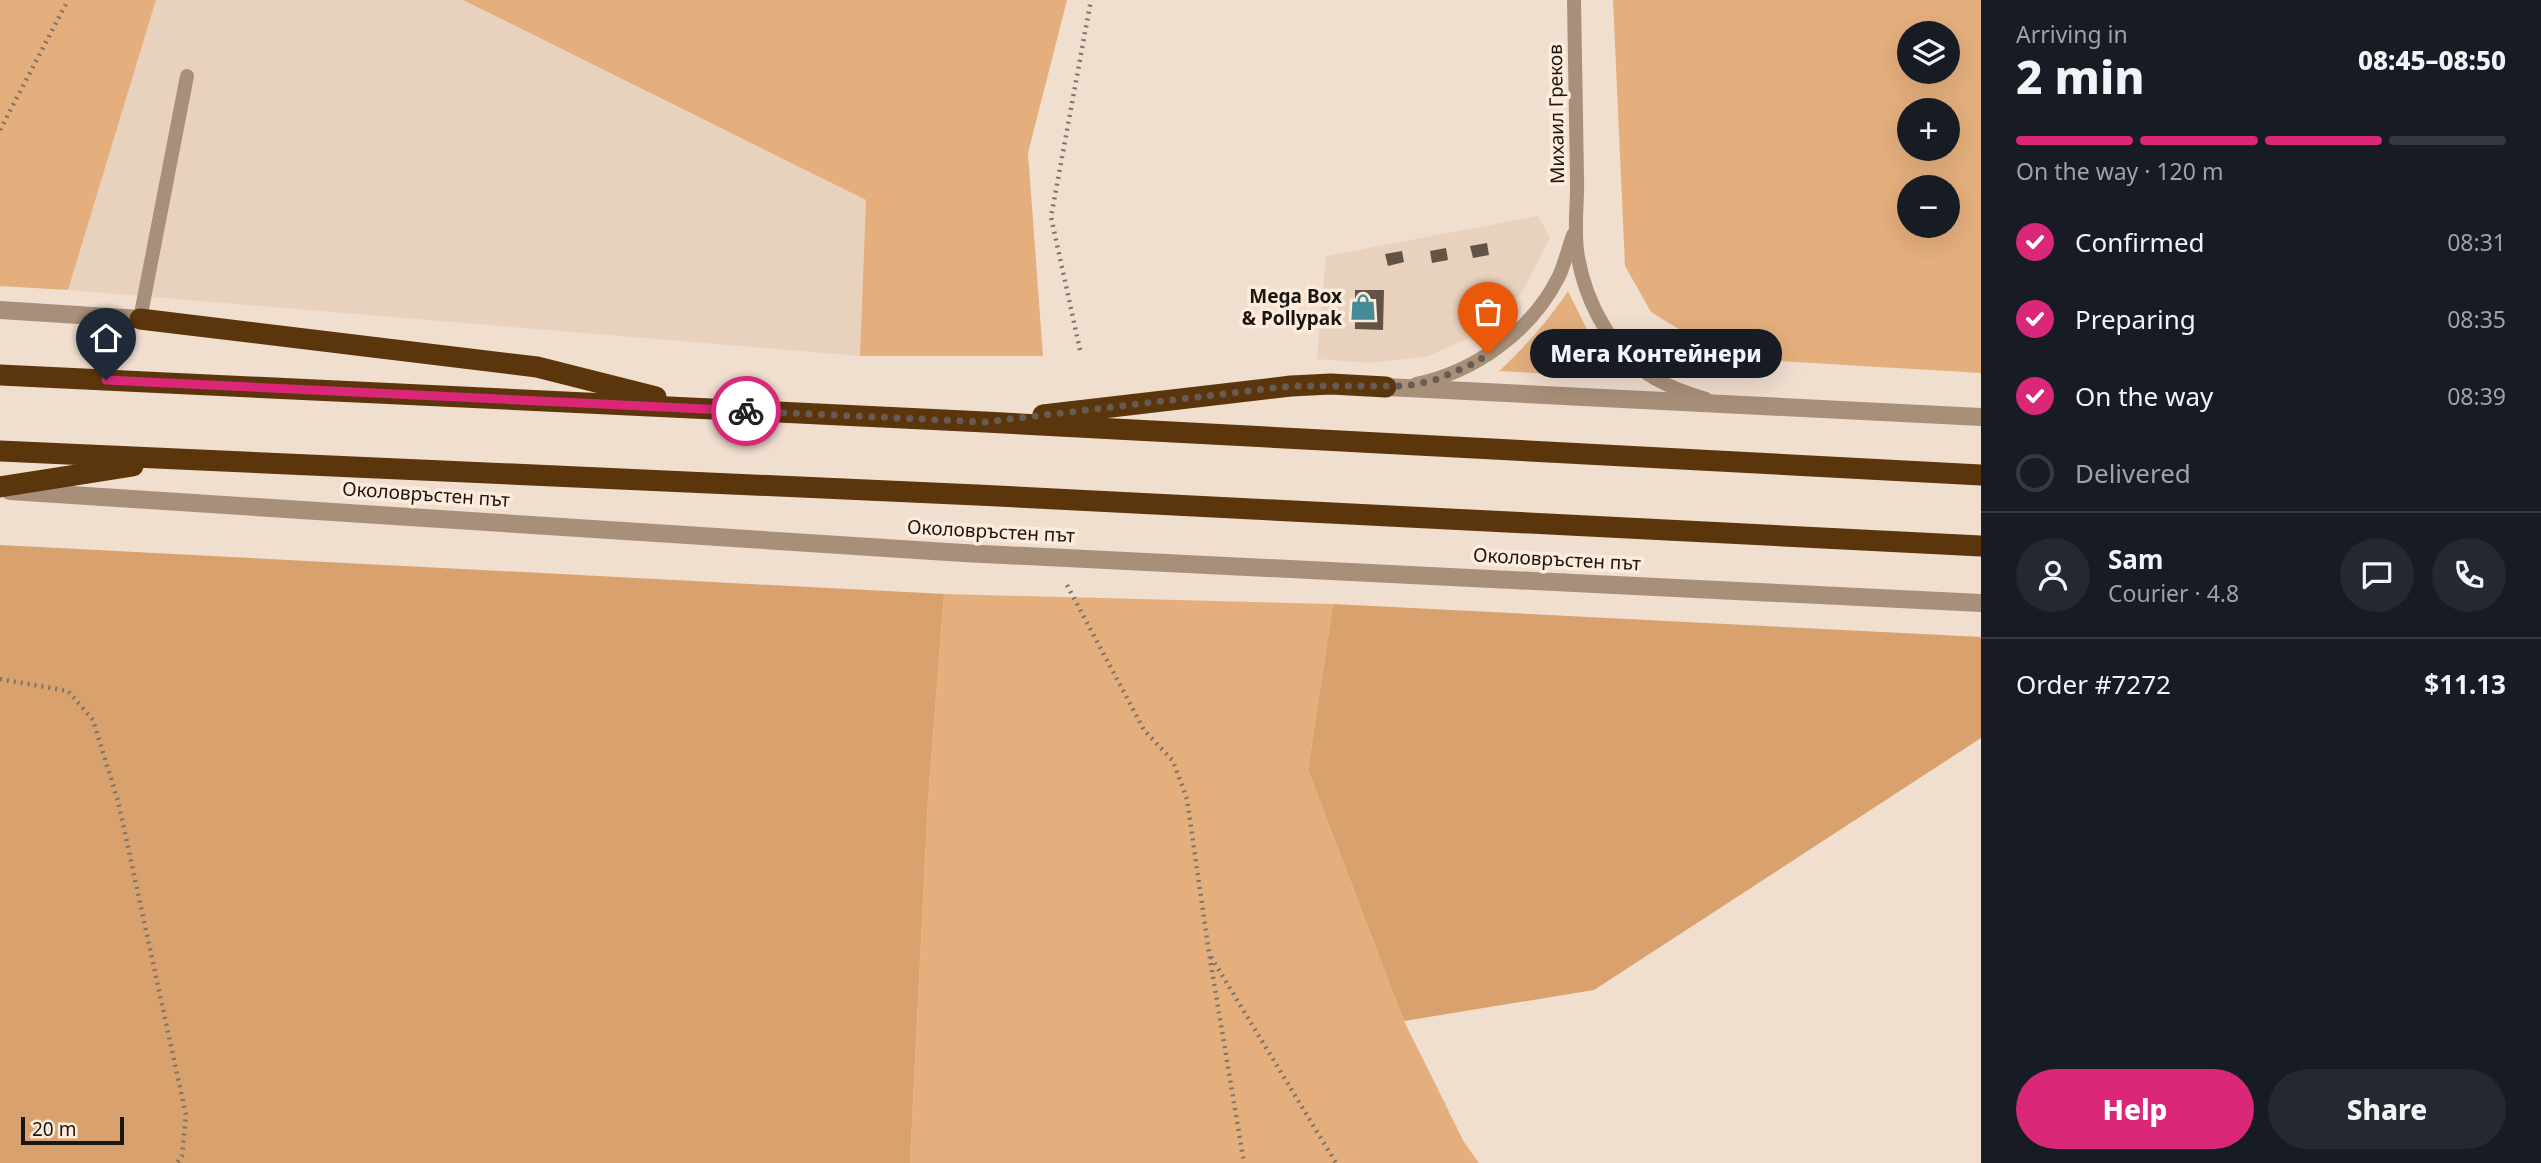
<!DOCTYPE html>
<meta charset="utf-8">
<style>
:root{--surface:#171b24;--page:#242831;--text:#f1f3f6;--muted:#9ea1a6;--line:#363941;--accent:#db2777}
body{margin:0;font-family:"Noto Sans",sans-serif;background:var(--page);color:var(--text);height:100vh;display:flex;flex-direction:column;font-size:26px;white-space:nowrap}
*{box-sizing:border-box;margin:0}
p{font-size:23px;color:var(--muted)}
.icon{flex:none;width:38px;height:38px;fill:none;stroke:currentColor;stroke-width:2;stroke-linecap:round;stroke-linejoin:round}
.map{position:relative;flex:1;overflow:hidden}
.side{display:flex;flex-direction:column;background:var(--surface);width:560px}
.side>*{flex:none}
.buttons{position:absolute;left:1897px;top:21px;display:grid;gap:14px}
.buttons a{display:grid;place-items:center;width:63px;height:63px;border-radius:50%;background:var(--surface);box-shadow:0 7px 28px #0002;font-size:35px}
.scale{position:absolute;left:21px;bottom:18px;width:103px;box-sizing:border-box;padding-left:7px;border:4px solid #1c1610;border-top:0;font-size:19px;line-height:24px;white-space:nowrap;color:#1c1610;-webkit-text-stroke:5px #fdebdc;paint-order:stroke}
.pin{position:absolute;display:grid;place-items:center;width:60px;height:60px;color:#fff;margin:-72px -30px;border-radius:50% 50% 50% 0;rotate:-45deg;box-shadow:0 0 7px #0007}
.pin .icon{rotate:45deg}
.courier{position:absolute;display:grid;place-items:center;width:70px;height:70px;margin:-35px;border:5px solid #db2777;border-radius:50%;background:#fff;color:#222;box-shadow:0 2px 9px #0007}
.bubble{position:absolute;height:49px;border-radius:24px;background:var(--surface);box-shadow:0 7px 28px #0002;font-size:23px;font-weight:800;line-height:49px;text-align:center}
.head em{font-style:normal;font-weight:800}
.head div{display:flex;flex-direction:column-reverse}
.head{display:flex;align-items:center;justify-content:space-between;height:119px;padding:0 35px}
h1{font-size:46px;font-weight:800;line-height:52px}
.bar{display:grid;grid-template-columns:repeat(4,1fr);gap:10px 7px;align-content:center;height:84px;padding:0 35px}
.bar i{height:9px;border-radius:5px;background:var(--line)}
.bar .selected{background:var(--accent)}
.bar p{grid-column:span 4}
.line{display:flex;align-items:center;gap:18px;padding:0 35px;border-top:2px solid var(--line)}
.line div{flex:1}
.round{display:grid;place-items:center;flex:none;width:74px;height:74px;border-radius:37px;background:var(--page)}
ol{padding:0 35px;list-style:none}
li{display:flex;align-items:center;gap:21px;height:77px}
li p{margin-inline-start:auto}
li .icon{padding:7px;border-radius:50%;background:var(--accent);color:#fff;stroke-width:4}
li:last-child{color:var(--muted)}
li i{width:38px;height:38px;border:4px solid var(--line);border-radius:50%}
.action{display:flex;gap:14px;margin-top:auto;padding:14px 35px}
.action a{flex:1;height:80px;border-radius:42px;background:var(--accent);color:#fff;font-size:28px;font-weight:800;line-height:80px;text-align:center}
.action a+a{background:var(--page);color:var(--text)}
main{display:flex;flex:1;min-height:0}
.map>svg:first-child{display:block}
.built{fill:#e9d2bd}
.green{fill:#e5af7d;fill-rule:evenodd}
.forest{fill:#d8a16e}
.building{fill:#625346}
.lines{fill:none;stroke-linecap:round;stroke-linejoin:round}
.path{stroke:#7f7469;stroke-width:4.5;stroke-dasharray:2 5;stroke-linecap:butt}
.lane{stroke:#a88f7a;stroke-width:14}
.street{stroke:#a88f7a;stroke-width:18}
.highway{stroke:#5b360c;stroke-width:21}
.done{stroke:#665c53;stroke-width:7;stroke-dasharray:0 12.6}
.route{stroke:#db2777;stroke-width:9}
.labels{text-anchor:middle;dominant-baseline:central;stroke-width:7;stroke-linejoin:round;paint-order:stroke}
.street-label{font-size:19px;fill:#1c1610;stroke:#fdebdc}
.poi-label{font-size:19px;font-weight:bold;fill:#1c1610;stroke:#fdebdc;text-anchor:end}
</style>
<main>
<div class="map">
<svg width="1981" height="1163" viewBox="0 0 1981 1163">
<rect width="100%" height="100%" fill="#f0decf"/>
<g class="built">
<polygon points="156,0 463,0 866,200 860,356 68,290"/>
<polygon points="1538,216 1550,238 1523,291 1487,330 1428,356 1372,363 1317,359 1326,256"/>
</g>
<g class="green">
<polygon points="0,0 156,0 68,290 0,286"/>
<polygon points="463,0 1067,0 1028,153 1043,356 860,356 866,200"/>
<path d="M 1613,0 L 1981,0 L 1981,373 L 1726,358 L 1651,312 L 1625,266 ZM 1948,33 L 1948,72 L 1909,72 L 1909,33 ZM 1948,110 L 1948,149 L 1909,149 L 1909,110 ZM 1948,187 L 1948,226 L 1909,226 L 1909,187 Z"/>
<path d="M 1568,291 L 1603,362 L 1619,378 L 1499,371 C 1526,346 1548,321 1568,291 Z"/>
<polygon points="944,594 1333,604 1308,770 1404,1021 1464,1142 1479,1163 910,1163 928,800"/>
</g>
<g class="forest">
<polygon points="0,545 944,594 928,800 910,1163 0,1163"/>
<polygon points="1333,604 1981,637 1981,738 1594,990 1404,1021 1308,770"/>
</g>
<g class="building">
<polygon points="1487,243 1489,255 1473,258 1470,246"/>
<polygon points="1446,248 1448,260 1432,263 1430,251"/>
<polygon points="1402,251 1404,262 1388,266 1385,254"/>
<polygon points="1355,290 1384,290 1383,330 1355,329"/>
</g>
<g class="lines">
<g class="path">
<polyline points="0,130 68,0"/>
<polyline points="1080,350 1051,217 1091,0"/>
<polyline points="1067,585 1144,730 1173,761 1187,799 1209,953 1244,1163"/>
<polyline points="0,679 68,691 93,720 118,801 186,1115 182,1156 177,1163"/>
<polyline points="1211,957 1336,1163"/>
</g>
<g class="lane">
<path d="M 1574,0 C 1575,59 1576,118 1577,177 C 1578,203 1573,230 1578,257 C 1586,304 1613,354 1656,379 C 1672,388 1689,394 1706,399"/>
<polyline points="140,319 187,76"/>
<path d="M 1416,384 C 1475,372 1532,331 1559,276 C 1565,263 1568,249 1573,235"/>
</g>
<g class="street">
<polyline points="0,310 140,319"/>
<polyline points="1386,387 1981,417"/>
<polyline points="10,491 963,553 1981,603"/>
</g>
<g class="highway">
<polyline points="140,319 537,367 656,397"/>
<polyline points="0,375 985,422 1981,475"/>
<polyline points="1043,415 1291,386 1331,384 1386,387"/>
<polyline points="0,451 977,495 1981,546"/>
<polyline points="0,487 133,466"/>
</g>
</g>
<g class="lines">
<polyline class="done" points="746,411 985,422 1291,386 1407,386 1435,380 1475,363 1488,354"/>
<polyline class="route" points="106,380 746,411"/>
</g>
<defs>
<symbol id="shop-bare" viewBox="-9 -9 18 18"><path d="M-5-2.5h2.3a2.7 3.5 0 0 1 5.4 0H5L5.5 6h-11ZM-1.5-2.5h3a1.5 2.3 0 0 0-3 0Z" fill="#458a97" stroke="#fdebdc" stroke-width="2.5" paint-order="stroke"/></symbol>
</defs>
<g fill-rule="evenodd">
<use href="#shop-bare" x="1344" y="288" width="38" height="38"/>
</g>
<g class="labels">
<g class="street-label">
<text transform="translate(1556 114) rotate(-91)">Михаил Греков</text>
<text transform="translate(426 494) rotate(4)">Околовръстен път</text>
<text transform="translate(991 531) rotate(3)">Околовръстен път</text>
<text transform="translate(1557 559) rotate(3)">Околовръстен път</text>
</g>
<g class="poi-label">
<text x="1342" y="296">Mega Box<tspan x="1342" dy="22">&amp; Pollypak</tspan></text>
</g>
</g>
</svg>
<div class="buttons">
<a><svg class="icon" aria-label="layers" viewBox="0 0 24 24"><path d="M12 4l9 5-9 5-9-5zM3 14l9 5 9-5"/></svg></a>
<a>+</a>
<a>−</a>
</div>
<div class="scale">20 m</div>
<div class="pin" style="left:1488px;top:354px;background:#ea580c"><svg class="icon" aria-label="bag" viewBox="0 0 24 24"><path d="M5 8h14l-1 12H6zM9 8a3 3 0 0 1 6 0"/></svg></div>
<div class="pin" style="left:106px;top:380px;background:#1f2937"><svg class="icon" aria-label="home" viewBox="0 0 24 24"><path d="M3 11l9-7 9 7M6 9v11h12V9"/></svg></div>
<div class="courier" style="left:746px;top:411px"><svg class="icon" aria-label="bike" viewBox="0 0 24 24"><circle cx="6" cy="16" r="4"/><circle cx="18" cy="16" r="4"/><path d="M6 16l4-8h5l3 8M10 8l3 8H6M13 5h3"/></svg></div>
<div class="bubble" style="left:1530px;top:329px;width:252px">Мега Контейнери</div>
</div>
<section class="side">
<div class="head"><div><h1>2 min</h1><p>Arriving in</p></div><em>08:45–08:50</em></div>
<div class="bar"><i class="selected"></i><i class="selected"></i><i class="selected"></i><i></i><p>On the way · 120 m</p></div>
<ol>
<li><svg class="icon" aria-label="check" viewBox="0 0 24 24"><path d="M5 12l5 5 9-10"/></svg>Confirmed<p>08:31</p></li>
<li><svg class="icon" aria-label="check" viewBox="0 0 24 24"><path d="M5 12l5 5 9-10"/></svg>Preparing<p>08:35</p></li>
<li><svg class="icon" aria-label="check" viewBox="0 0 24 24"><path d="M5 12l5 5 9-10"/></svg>On the way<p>08:39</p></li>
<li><i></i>Delivered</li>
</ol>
<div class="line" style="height:126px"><a class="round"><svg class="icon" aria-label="person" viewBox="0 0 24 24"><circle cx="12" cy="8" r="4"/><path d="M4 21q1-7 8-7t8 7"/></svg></a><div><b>Sam</b><p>Courier · 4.8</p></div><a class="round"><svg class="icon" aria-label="chat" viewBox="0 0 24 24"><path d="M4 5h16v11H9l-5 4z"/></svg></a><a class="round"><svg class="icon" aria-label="phone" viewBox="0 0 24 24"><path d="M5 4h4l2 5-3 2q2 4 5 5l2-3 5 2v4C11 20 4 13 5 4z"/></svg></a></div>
<div class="line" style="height:91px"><div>Order #7272</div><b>$11.13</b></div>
<div class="action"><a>Help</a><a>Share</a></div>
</section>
</main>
